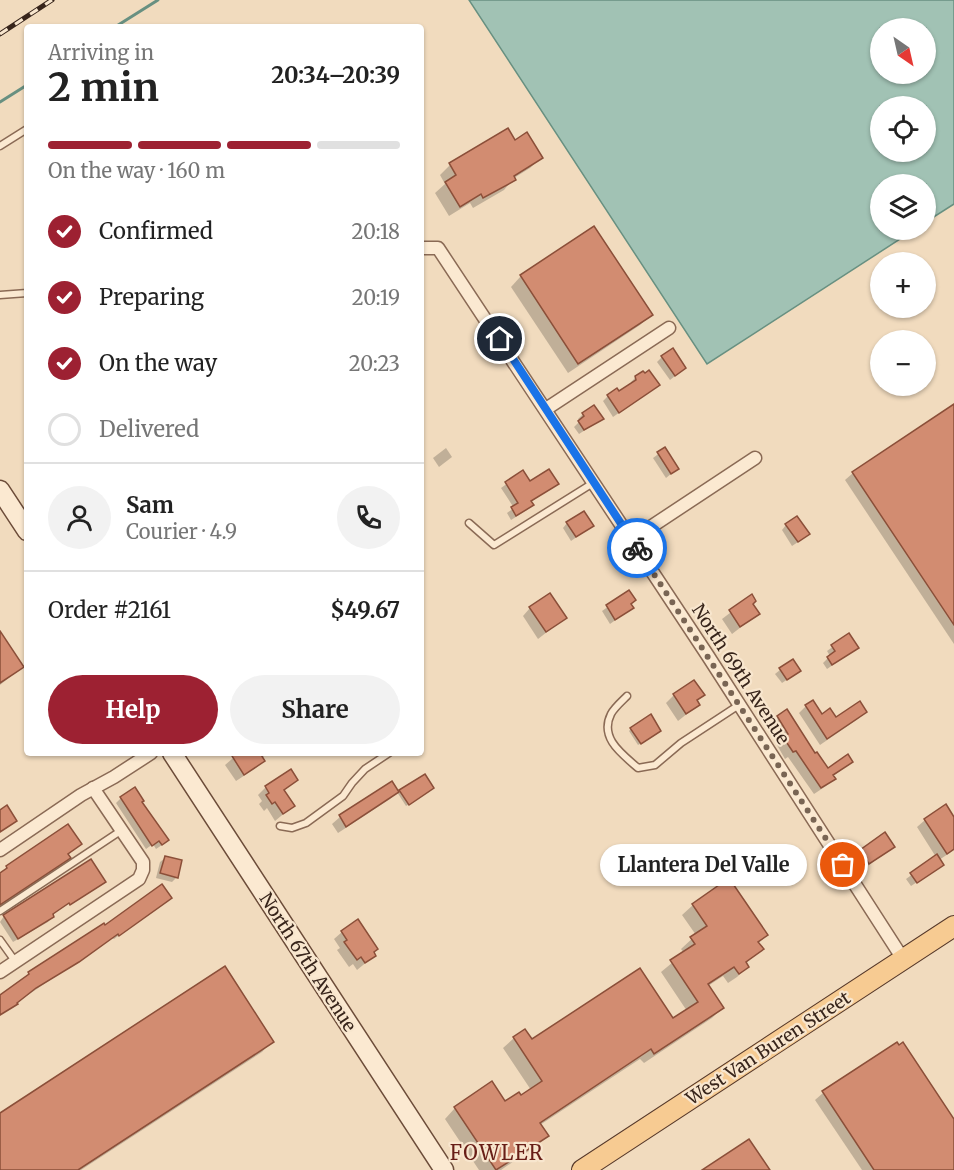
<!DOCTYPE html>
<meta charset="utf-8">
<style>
:root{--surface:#fff;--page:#f2f2f2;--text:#222;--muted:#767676;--line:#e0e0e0;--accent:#9d2132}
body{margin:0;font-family:Merriweather,serif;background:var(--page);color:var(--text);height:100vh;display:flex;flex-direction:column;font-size:22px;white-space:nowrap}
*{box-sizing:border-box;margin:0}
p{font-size:20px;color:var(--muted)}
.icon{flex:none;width:33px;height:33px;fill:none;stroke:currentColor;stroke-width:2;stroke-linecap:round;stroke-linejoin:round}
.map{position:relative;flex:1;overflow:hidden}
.details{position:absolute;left:24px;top:24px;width:400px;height:732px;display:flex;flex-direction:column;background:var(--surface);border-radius:6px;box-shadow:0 2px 4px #0004}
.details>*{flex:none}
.needle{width:39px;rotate:146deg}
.buttons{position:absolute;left:870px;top:18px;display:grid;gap:12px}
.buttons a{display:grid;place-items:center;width:66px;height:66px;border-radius:50%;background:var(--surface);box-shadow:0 2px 4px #0004;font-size:30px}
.pin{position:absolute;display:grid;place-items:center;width:51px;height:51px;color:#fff;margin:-26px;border:3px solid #fff;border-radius:50%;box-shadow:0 2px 6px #0007}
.courier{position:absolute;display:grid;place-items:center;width:60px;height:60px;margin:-30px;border:4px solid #1a73e8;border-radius:50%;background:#fff;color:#222;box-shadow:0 2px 8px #0007}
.bubble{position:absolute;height:42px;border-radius:21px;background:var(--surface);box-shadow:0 2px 4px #0004;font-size:20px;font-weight:700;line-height:42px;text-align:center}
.headline em{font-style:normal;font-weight:700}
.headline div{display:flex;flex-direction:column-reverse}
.headline{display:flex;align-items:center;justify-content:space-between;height:102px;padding:0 24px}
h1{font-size:39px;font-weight:700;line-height:45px}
.bar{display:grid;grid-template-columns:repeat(4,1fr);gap:9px 6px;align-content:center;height:72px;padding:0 24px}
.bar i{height:8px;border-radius:4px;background:var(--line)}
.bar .active{background:var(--accent)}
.bar p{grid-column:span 4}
.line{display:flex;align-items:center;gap:15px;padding:0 24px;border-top:2px solid var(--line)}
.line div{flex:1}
.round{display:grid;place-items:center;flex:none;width:63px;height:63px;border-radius:32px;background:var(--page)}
ol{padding:0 24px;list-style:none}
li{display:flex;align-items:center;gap:18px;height:66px}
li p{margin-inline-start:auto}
li .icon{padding:6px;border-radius:50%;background:var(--accent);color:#fff;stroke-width:4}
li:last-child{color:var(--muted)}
li i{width:33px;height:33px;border:3px solid var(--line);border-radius:50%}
.action{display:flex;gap:12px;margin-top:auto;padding:12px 24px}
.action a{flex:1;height:69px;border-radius:36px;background:var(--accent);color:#fff;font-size:24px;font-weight:700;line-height:69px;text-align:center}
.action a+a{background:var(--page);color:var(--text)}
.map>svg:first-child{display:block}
.water{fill:#a1c2b4;stroke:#689081;stroke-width:1.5;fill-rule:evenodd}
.shadow{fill:#0003}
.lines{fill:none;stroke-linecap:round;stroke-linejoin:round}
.stream{stroke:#689081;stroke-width:3}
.building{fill:#d28c71;stroke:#8b4f39;stroke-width:1.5}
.service-casing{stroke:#8a6a55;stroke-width:9}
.minor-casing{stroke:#8a6a55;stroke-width:15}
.secondary-casing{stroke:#6c4c39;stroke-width:21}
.primary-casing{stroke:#57392a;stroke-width:22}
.service{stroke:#fbe9d1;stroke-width:6}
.minor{stroke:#fbe9d1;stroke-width:12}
.secondary{stroke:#fbe9d1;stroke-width:18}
.primary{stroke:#f7cb92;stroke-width:20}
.rail-casing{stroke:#38251b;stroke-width:5}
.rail{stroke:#f8e6ce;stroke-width:3;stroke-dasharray:9;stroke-linecap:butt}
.done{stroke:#796554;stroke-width:6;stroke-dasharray:0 10.8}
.route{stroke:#1a73e8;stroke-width:8}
.labels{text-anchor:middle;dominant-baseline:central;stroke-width:4.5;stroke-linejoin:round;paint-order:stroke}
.street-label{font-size:18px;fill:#38251b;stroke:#f8e6ce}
.neighbourhood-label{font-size:20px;letter-spacing:1.5px;fill:#681e17;stroke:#f8e6ce}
</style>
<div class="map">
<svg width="954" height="1170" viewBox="0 0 954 1170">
<rect width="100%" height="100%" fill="#f1dbbe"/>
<path class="water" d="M 469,0 L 954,0 L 954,204 L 926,222 L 926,184 L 880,184 L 880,230 L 914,230 L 707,364 ZM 880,28 L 926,28 L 926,74 L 880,74 ZM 880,106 L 926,106 L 926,152 L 880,152 Z"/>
<g class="shadow">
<polygon points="541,158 530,168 514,178 504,190 473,208 470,203 449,216 435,193 445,184 440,175 450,165"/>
<polygon points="521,276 651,315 640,325 568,373 511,287"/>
<polygon points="662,357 685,368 670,380 657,362"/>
<polygon points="636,377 653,389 613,417 603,401 608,396 619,393 632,385 631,382"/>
<polygon points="954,406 954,644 845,480 853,473"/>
<polygon points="583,414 602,419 579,434 574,427 580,421 578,419"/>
<polygon points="446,448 452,457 439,467 433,458"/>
<polygon points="665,449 677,469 666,478 653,458"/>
<polygon points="523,472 530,483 557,484 530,502 532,505 527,510 511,520 507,513 514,508 501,488"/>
<polygon points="567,523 592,526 571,541 563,528"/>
<polygon points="786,525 804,538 792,546 782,530"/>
<polygon points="629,592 632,608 610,624 602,611"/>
<polygon points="751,597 752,604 758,614 732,634 722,619"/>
<polygon points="530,608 565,618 538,639 523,616"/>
<polygon points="0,634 22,667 0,685"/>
<polygon points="849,635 852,652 827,669 823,663 830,656 827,651"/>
<polygon points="780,670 794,675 782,683 775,674"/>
<polygon points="674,695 703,695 696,702 698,705 678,721 666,703"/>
<polygon points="806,706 822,716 836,719 865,712 858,719 820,745 799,713"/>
<polygon points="778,717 827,770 851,762 832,777 834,779 826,786 814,794 788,757 785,759 777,745 781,741 771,724"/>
<polygon points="631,729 658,733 638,745 629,731"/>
<polygon points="239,753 267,753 262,758 264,761 256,768 236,781 225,765"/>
<polygon points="296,780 283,791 293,806 275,821 267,808 264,811 259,804 262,801 258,795 266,787"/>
<polygon points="392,783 399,793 431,790 406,806 397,792 390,799 338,833 332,824 340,817"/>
<polygon points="121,798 141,803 162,845 156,849 153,844 146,849 116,803"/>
<polygon points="925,820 954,820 954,850 939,860 937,869 911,886 906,879 936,857 917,827"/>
<polygon points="893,847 861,871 853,858 861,851"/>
<polygon points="165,858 177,877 172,882 156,878 160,862"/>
<polygon points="729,881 766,935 758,944 762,949 745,964 747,967 737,977 728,983 723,976 708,986 722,1008 712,1018 644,1063 640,1059 540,1125 547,1136 536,1146 501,1170 479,1170 445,1119 455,1108 505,1103 531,1090 503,1048 514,1038 531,1041 673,1020 687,1011 661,972 684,953 681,949 696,935 682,915 693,905"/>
<polygon points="104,882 51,915 52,917 48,922 13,942 0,922 4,916"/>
<polygon points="170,898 114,939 112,938 0,1014 0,997 29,974 105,927"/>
<polygon points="342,932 374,956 357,970 353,964 349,967 337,950 340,948 334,939"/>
<polygon points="272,1041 262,1052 81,1170 0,1170 0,1115"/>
<polygon points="823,1093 954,1121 954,1170 862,1170 815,1100"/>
</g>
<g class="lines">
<g class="stream">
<polyline points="115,27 158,0"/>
<polyline points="0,102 27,85"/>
</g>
</g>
<g class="building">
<polygon points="508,128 515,140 527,132 543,158 514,176 516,180 483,198 481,194 460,207 445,182 456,175 449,163"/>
<polygon points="594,226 653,315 578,364 520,275"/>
<polygon points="673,348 686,368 675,376 661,356"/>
<polygon points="649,370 660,385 619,413 607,395 617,388 619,391 636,380 635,376 643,371 645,373"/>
<polygon points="954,404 954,625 852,472"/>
<polygon points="594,405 604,419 584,430 578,421 584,416 582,413"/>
<polygon points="665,447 679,469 671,474 657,452"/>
<polygon points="549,469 559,484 531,501 534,505 516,516 511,507 518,503 505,482 523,470 530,481"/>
<polygon points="584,511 594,526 576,537 566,522"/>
<polygon points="797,516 810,534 798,542 785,524"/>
<polygon points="629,590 636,600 631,604 634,608 615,620 606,605"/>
<polygon points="550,593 567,618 546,632 529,607"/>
<polygon points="752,594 756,601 753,604 760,614 740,627 729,610"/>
<polygon points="0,631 24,667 0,683"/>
<polygon points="849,633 859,648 832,665 827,657 835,651 831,645"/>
<polygon points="793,659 801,671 787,680 779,668"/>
<polygon points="694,680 705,695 697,700 700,705 686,714 673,694"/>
<polygon points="813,700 822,714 830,708 836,717 860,701 867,712 827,739 805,705"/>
<polygon points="787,709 815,753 817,752 828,768 848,754 853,762 833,775 836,779 821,788 796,751 793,752 783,737 788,734 777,716"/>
<polygon points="651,714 661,731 641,744 630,728"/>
<polygon points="236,753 260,753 265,761 244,775 232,756"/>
<polygon points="291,769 298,780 284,790 295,806 283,814 275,802 272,804 266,795 269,793 265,786"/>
<polygon points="425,774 434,788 409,805 399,790"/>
<polygon points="392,781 399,792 346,827 339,815"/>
<polygon points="135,787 144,801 142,802 169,840 162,845 159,841 152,846 120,797"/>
<polygon points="946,804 954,817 954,849 947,854 924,819"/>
<polygon points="7,805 17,821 0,832 0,810"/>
<polygon points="68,824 82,844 68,854 71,858 0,905 0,873 7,868 6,866"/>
<polygon points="885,832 895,847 869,864 860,850"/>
<polygon points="937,854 944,865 917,883 910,873"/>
<polygon points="165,856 182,860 178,878 160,873"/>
<polygon points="91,859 106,882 70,905 69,903 53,914 54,917 18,939 3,915"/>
<polygon points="729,878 768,935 758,942 764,949 746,962 749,967 739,974 734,967 708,984 724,1008 654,1054 651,1049 540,1123 549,1136 496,1170 454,1107 492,1081 505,1101 519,1092 521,1095 542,1081 513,1037 525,1029 532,1039 640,968 673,1018 698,1002 670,960 695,944 690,937 707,926 692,904"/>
<polygon points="162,884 172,898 119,936 118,934 79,962 36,988 17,1003 18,1004 0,1015 0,995 29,974 28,972 104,923 105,925"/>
<polygon points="358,919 378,949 374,952 376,956 365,963 361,957 357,960 344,942 347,940 341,931"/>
<polygon points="225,966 274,1042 78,1170 0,1170 0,1113"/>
<polygon points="897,1042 899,1045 903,1042 954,1119 954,1170 874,1170 822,1091"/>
<polygon points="749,1139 770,1170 702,1170"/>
</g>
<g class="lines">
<defs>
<g id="service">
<polyline points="0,146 27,129"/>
<polyline points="0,295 27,293"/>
<polyline points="469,523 494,545 593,483"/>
<path d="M 627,696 C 622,701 614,708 611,714 C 599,738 622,754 638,768 L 655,765 L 681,743 L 739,705"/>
<polyline points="280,826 292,828 306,823 343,796 352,783 365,769 389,753"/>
<polyline points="0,911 122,830"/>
<polyline points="0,940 15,961"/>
</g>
<g id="minor">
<polyline points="422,248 438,248 708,656 903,959"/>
<polyline points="546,409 669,328"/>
<polyline points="631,540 755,458"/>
<polyline points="0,850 81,795 114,777 151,753"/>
<polyline points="0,972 139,879 143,870 143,862 93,788"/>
</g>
<g id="secondary">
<polyline points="0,490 27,531"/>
<polyline points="172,753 444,1170"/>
</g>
<polyline id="primary" points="582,1170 954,926"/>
</defs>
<use href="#service" class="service-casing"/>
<use href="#minor" class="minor-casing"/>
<use href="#secondary" class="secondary-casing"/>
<use href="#primary" class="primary-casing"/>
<use href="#service" class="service"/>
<use href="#minor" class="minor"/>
<use href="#secondary" class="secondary"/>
<use href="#primary" class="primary"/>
<defs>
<polyline id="rail" points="0,34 52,0"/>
</defs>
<use href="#rail" class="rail-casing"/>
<use href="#rail" class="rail"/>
</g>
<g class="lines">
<polyline class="done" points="637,548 843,865"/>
<polyline class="route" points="500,339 637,548"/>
</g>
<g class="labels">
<g class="street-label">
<text transform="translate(741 674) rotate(57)">North 69th Avenue</text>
<text transform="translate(308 962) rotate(57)">North 67th Avenue</text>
<text transform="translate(768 1048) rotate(-33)">West Van Buren Street</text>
</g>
<g class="neighbourhood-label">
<text x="497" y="1152">FOWLER</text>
</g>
</g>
</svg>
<div class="buttons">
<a><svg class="needle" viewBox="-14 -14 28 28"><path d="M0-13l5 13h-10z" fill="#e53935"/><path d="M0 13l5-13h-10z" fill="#767676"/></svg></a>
<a><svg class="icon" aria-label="locate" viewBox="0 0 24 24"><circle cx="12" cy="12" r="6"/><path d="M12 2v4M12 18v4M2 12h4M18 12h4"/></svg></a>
<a><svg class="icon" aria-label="layers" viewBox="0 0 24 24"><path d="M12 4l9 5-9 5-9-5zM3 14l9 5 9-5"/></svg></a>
<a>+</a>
<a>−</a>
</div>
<div class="pin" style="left:843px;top:865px;background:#ea580c"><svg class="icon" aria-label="bag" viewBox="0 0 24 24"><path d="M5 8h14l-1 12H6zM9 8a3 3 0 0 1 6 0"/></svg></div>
<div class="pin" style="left:500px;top:339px;background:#1f2937"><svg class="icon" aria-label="home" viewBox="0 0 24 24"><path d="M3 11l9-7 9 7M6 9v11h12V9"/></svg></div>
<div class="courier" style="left:637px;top:548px"><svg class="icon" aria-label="bike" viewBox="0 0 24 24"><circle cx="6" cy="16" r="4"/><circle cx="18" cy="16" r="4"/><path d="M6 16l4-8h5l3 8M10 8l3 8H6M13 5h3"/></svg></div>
<div class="bubble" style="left:600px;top:844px;width:207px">Llantera Del Valle</div>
<section class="details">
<div class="headline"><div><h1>2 min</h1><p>Arriving in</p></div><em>20:34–20:39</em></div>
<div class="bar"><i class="active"></i><i class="active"></i><i class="active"></i><i></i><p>On the way · 160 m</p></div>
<ol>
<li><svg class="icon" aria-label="check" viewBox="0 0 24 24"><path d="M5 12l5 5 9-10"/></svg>Confirmed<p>20:18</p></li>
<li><svg class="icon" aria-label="check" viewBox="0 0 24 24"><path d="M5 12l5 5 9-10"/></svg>Preparing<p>20:19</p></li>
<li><svg class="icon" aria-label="check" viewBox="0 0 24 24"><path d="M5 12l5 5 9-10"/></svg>On the way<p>20:23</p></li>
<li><i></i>Delivered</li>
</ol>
<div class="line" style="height:108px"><a class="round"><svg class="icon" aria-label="person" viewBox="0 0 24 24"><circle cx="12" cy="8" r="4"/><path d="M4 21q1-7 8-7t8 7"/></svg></a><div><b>Sam</b><p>Courier · 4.9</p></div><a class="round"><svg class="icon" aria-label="phone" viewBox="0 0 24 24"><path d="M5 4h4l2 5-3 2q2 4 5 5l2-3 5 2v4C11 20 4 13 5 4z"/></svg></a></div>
<div class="line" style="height:78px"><div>Order #2161</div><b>$49.67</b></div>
<div class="action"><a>Help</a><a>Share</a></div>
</section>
</div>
